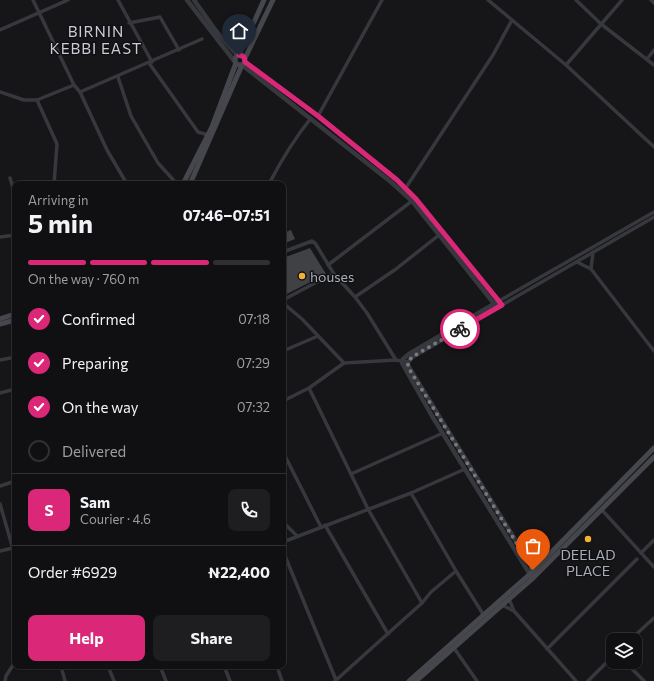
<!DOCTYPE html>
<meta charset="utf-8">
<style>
:root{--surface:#101012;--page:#1e1e20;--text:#f1f3f6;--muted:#9c9d9f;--line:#303032;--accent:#db2777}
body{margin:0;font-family:Commissioner,sans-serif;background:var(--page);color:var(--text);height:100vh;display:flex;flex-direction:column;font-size:15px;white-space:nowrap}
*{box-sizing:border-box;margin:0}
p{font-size:13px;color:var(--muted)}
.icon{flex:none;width:22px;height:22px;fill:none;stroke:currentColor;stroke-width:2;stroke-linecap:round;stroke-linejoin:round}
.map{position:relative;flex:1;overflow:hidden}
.side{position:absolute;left:12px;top:181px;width:274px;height:488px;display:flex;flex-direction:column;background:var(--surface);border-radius:8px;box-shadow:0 1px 3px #0004,0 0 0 1px var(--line)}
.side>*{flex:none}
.buttons{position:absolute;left:606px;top:633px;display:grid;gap:8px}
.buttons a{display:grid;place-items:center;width:36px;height:36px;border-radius:8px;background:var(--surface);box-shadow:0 1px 3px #0004,0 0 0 1px var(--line);font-size:20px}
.pin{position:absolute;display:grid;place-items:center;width:34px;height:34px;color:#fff;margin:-41px -17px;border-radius:50% 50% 50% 0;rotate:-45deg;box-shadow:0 0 4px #0007}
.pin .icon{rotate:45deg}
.courier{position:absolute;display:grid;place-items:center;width:40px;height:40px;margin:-20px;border:3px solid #db2777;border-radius:50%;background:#fff;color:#222;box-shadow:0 1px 5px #0007}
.overview em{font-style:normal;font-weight:700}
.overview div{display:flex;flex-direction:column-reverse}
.overview{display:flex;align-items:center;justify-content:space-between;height:68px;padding:0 16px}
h1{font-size:26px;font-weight:700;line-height:30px}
.bar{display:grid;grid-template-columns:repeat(4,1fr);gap:6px 4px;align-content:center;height:48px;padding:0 16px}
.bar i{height:5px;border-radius:3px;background:var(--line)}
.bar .on{background:var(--accent)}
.bar p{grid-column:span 4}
.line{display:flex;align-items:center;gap:10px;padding:0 16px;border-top:1px solid var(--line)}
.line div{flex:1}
.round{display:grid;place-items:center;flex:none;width:42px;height:42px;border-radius:8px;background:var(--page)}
ol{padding:0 16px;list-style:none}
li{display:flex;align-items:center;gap:12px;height:44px}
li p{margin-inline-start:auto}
li .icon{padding:4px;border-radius:50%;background:var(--accent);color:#fff;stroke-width:4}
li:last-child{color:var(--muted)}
li i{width:22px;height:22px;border:2px solid var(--line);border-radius:50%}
.primary-button{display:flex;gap:8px;margin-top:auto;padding:8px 16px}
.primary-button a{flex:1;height:46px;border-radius:8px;background:var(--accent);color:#fff;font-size:16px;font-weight:700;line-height:46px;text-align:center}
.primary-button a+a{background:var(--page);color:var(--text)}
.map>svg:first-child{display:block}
.building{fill:#404145}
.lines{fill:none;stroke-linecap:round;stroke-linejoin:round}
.minor{stroke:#37383d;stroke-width:3.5}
.tertiary{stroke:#37383d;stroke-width:4.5}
.secondary{stroke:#45474d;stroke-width:5}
.done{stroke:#757880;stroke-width:4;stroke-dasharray:0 7.2}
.route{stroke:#db2777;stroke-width:5}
.poi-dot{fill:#f2b134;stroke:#111113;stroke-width:1.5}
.labels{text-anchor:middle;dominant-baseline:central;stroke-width:3;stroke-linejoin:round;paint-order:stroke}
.poi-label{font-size:14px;fill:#a8adb8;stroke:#111113;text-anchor:start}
.neighbourhood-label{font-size:15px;letter-spacing:1px;fill:#c9ccd4;stroke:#111113}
</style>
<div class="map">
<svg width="654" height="681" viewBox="0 0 654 681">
<rect width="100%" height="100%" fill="#161618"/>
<g class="building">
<polygon points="291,230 295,239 283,244 283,233"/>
<polygon points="310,248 326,274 283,296 283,258"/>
</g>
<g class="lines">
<g class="minor">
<polyline points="33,0 74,85 80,92 107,150 127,184"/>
<polyline points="118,0 152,62"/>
<polyline points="488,0 566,65 654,147"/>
<polyline points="576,0 601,24 654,65"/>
<polyline points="651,0 654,3"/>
<polyline points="129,23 160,17 179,50"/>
<polyline points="0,30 68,0"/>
<polyline points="647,59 654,50"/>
<polyline points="149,63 198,132 208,135"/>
<polyline points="566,65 622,0"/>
<polyline points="118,77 131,116 158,163 177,184"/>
<polyline points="0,92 24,100 37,100 74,85"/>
<polyline points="80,92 202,39"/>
<polyline points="37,100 57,144 54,184"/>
<polyline points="318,116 382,0"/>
<polyline points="10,178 15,194"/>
<path d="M 267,184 L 270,182 C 282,159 295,138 311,118"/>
<polyline points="405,189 493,55 512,20"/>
<polyline points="0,237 15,235"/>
<polyline points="283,252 312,241 315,243 334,274 355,297 367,313 396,360"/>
<polyline points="577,262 591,269 654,351"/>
<polyline points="328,265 412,201"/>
<polyline points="591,269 593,252"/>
<polyline points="355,297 396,269 439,235"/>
<polyline points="283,300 330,275"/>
<polyline points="499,301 654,212"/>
<polyline points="283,303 302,319 344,363"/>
<polyline points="502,305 654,217"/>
<polyline points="283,351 318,336"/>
<polyline points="0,360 15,357"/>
<polyline points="309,388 368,509 422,603"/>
<polyline points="0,393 15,389"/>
<polyline points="283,401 309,388 344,363 396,360 408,362"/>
<polyline points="283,452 321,527"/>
<polyline points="351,474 443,433"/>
<polyline points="0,486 15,481"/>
<polyline points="411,493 456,571 483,614"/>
<polyline points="0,504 15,556"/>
<polyline points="602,510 654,567"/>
<polyline points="283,522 297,536"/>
<polyline points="325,525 388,634"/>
<polyline points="283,542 411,493 465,469"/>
<polyline points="0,551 13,548"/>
<polyline points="283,551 336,680"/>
<polyline points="641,553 654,540"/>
<polyline points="509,599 514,611 576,681"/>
<polyline points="502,605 514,611"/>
<polyline points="630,640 654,618"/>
<polyline points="454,648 477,681"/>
<polyline points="547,649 637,559"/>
<polyline points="625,662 644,681"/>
<polyline points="61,666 65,681"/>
<polyline points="108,666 114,681"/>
<polyline points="160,666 166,681"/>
<polyline points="224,666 230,681"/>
<polyline points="277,666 282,681"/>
<polyline points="5,681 6,676 15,662"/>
<polyline points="335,681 422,603 431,592 456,571"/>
<polyline points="588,681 613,656"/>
</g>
<g class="tertiary">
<polyline points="187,0 235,62"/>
<polyline points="194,0 216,31 238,56"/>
<polyline points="245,62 318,116 397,180 416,199 502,305 412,357 407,364 535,572"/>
<polyline points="242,65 391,182 412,201 496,306"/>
<polyline points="499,301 409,354 403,359 402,363 432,416 531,576"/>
</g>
<g class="secondary">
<circle cx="240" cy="60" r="5"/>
<polyline points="239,55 264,0"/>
<polyline points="245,58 273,0"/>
<polyline points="183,184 212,127 236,63"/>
<polyline points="190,184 242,65"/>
<polyline points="0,319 15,314"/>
<polyline points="0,324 15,320"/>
<polyline points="409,681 530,574 654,448"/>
<polyline points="416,681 533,578 654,457"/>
</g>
</g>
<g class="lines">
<polyline class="done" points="460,329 412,357 408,362 408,367 533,570"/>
<polyline class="route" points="239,55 244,57 245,62 318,116 397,180 416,199 502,305 460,329"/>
</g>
<g class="poi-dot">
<circle cx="302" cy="276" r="4"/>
<circle cx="588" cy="539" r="4"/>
</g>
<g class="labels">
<g class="poi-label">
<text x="310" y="276">houses</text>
<text x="588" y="554" text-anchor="middle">DEELAD<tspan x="588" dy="16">PLACE</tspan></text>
</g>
<g class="neighbourhood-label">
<text x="96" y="31">BIRNIN<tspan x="96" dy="17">KEBBI EAST</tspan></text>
</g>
</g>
</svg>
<div class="buttons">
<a><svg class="icon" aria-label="layers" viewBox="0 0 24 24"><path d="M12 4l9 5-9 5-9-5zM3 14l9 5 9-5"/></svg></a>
</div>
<div class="pin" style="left:533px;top:570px;background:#ea580c"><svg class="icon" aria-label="bag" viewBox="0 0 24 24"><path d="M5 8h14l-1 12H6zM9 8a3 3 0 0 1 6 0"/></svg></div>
<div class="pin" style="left:239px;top:55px;background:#1f2937"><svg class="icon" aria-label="home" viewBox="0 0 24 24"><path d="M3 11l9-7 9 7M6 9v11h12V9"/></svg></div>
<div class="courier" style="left:460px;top:329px"><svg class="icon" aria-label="bike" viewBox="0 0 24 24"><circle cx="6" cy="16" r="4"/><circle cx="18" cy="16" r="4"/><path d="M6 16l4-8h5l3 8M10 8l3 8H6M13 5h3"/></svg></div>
<section class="side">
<div class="overview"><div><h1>5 min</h1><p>Arriving in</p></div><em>07:46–07:51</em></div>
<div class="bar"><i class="on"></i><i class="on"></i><i class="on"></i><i></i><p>On the way · 760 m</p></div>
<ol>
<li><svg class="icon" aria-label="check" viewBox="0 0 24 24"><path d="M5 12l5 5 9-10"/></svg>Confirmed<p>07:18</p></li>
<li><svg class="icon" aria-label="check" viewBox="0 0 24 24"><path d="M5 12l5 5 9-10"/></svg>Preparing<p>07:29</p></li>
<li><svg class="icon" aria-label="check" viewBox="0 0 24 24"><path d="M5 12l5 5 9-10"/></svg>On the way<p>07:32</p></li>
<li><i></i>Delivered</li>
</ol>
<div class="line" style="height:72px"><b class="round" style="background:var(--accent);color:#fff">S</b><div><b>Sam</b><p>Courier · 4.6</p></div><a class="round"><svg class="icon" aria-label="phone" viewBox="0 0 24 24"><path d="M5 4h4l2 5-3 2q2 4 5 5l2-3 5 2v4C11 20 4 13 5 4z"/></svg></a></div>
<div class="line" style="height:52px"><div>Order #6929</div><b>₦22,400</b></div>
<div class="primary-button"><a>Help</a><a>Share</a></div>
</section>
</div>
